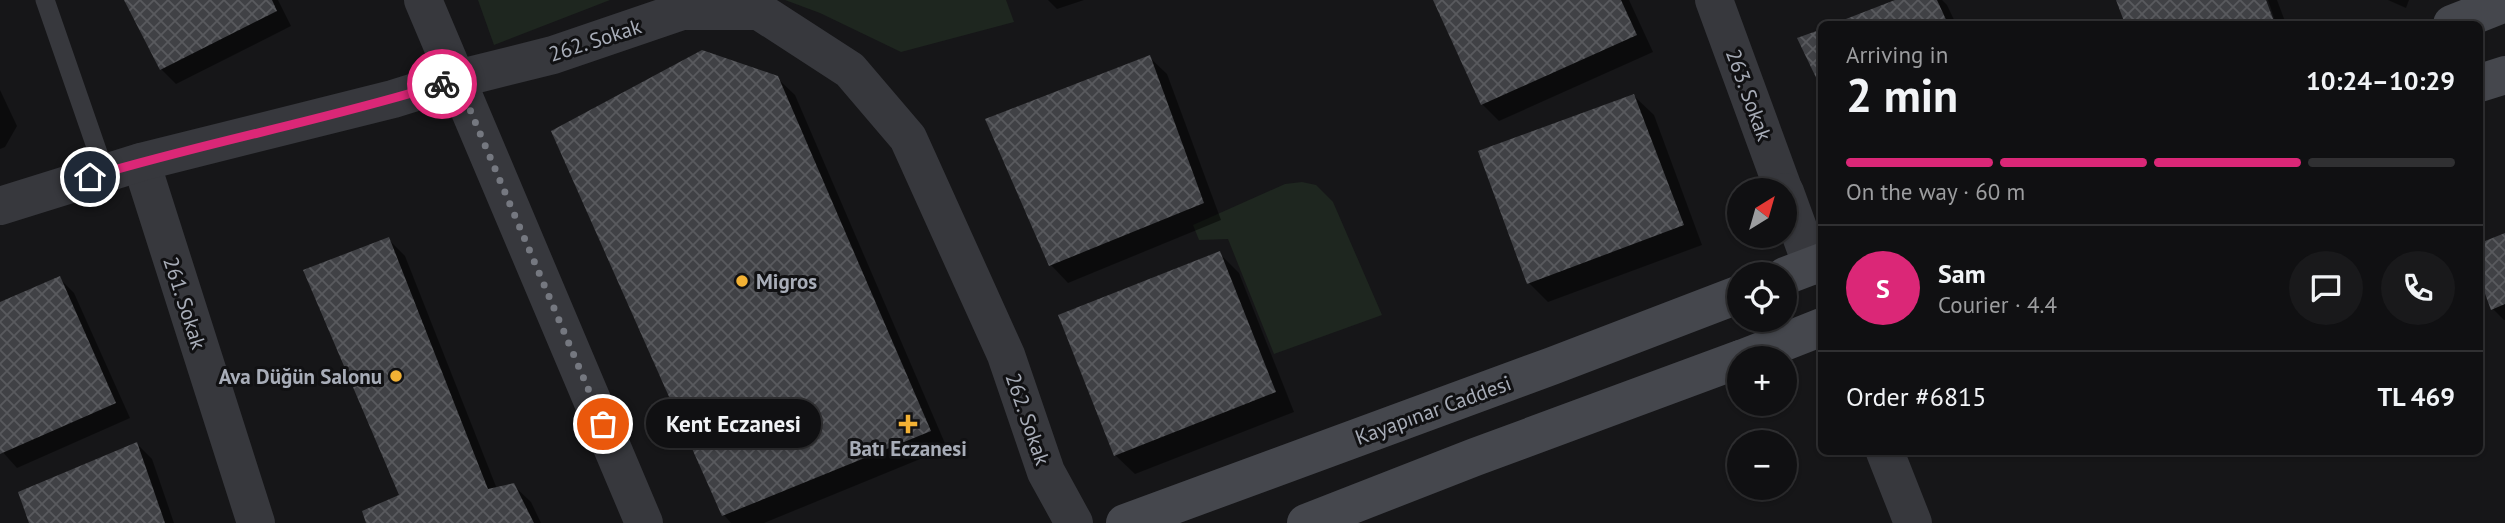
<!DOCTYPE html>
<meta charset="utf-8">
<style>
:root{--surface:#101012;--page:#19191b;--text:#f1f3f6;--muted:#9c9d9f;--line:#303032;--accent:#db2777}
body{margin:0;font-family:"PT Sans",sans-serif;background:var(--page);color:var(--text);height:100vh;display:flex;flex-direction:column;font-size:26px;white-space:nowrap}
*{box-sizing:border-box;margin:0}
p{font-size:23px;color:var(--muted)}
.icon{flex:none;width:38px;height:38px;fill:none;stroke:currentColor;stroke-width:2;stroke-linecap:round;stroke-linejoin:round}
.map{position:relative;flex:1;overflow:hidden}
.details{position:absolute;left:1818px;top:21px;width:665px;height:434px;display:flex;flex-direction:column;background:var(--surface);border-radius:10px;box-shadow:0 2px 5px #0004,0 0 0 2px var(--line)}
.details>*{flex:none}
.needle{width:46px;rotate:37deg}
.fabs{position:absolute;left:1727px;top:178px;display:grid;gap:14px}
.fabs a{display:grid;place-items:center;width:70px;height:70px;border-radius:50%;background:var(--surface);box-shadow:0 2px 5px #0004,0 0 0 2px var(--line);font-size:35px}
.pin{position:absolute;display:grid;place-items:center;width:60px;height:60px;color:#fff;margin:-30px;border:4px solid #fff;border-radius:50%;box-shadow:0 2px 7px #0007}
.courier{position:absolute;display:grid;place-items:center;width:70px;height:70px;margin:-35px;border:5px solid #db2777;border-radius:50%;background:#fff;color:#222;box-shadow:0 2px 9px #0007}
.bubble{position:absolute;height:49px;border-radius:24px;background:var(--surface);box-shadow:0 2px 5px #0004,0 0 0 2px var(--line);font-size:23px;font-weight:700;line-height:49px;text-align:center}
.summary em{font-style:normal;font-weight:700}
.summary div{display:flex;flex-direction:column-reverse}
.summary{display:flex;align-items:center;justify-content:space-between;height:119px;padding:0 28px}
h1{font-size:46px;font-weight:700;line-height:52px}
.bar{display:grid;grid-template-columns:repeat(4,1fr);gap:10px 7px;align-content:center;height:84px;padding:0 28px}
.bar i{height:9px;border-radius:5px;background:var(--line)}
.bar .on{background:var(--accent)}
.bar p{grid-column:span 4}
.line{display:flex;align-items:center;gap:18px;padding:0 28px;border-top:2px solid var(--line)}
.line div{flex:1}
.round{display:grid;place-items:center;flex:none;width:74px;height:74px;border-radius:37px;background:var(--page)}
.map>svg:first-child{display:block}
.green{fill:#1e261f}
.shadow{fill:#0007}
.building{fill:url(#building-cross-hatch)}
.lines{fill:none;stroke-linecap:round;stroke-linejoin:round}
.lane{stroke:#37383d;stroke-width:19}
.street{stroke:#37383d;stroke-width:38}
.secondary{stroke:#45474d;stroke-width:38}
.done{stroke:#757880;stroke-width:7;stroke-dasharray:0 12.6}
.route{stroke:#db2777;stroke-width:9}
.poi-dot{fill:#f2b134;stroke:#111113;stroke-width:2.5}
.labels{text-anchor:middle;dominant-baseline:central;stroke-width:6;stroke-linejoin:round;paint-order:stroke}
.street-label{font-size:21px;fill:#a8adb8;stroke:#111113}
.poi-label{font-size:21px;font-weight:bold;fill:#a8adb8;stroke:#111113;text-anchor:start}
</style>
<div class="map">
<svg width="2505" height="523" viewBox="0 0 2505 523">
<defs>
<pattern id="building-cross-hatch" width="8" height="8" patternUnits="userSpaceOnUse" patternTransform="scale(1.75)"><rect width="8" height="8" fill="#404145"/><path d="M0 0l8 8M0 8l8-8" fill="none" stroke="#595a5e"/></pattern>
</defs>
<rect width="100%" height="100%" fill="#161618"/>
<g class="green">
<polygon points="478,0 610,0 494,45"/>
<polygon points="785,0 1006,0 1014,22 901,52 820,13"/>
<polygon points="1302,182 1316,185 1333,202 1382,315 1274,354 1228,239 1199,240 1193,225 1285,184"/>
</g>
<g class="shadow">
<polygon points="126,0 278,0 291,26 176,84 161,69"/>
<polygon points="1048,0 1084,0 1057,9"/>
<polygon points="1435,0 1629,0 1653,52 1499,121 1482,104"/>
<polygon points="1900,0 1942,0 1947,5 1956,24 1837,24"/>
<polygon points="2118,0 2264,0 2273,24 2126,24"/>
<polygon points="2268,0 2277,0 2286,24 2283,21 2276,24"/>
<polygon points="2388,0 2409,0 2406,8"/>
<polygon points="1149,57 1167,74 1221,220 1068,283 1051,265 987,120"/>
<polygon points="777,78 795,95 947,448 764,523 731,523 724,515"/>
<polygon points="0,90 17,126 5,147 0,149"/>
<polygon points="1634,96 1654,115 1702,245 1548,302 1529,283"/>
<polygon points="2505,235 2505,320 2504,320 2493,309 2480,275 2480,245"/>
<polygon points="388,239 405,256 497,489 513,485 531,502 541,523 367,523 401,496"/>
<polygon points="1219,253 1239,273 1294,412 1135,474 1115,455"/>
<polygon points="59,278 74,293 130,418 17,468 0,449 0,304"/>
<polygon points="137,444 152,459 174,523 31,523"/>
</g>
<g class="building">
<polygon points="124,0 272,0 277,11 160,70"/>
<polygon points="1433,0 1621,0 1637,35 1481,105"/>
<polygon points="1895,0 1937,0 1948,24 1833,24"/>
<polygon points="2116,0 2266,0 2275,24 2125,24"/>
<polygon points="1822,29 1822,90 1797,38"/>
<polygon points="702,50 778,76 931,431 722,516 551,131"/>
<polygon points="1150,55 1204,203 1049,266 985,119"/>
<polygon points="1634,94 1684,225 1527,284 1478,151"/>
<polygon points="2505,233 2505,304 2491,310 2480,280 2480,243"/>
<polygon points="389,237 488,489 514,483 534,523 366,523 362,511 399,495 303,270"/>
<polygon points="1220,251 1276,392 1114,456 1058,315"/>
<polygon points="60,276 116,403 0,454 0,302"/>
<polygon points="137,442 165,523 29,523 18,492"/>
</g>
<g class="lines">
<polyline class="lane" points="45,0 105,173"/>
<g class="street">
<polyline points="423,0 644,523"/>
<polyline points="1714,0 1784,191"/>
<polyline points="141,162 256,523"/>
<polyline points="1785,192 1812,266"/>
<polyline points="0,206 141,162 393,99 457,79 553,55 682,11 759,11 850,70 908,138 1006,355 1046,472 1074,523"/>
<polyline points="1885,452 1913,523"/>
</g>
<g class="secondary">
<polyline points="2452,24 2505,3"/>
<polyline points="2480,83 2505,75"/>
<polyline points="1785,276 1822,262"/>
<polyline points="1741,359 1822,327"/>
<polyline points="1125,523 1552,366 1740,294"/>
<polyline points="1306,523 1475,457 1740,359"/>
</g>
</g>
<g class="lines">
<polyline class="done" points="442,84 457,79 603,424"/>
<path class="route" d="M 90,177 C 207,142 326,120 442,84"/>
</g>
<g class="poi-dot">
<circle cx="742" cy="281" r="7"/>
<circle cx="396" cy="376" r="7"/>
<path d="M904.5 413.5h7v7h7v7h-7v7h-7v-7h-7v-7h7z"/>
</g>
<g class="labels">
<g class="street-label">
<text transform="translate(595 40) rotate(-18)">262. Sokak</text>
<text transform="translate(1749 95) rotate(70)">263. Sokak</text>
<text transform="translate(185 303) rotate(72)">261. Sokak</text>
<text transform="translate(1433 410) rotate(-20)">Kayapınar Caddesi</text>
<text transform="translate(1028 419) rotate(71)">262. Sokak</text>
</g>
<g class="poi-label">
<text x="756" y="281">Migros</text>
<text x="382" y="376" text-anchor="end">Ava Düğün Salonu</text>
<text x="908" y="448" text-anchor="middle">Batı Eczanesi</text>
</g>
</g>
</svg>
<div class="fabs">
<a><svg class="needle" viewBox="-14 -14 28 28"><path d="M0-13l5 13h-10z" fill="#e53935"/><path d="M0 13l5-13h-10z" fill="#9c9d9f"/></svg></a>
<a><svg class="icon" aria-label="locate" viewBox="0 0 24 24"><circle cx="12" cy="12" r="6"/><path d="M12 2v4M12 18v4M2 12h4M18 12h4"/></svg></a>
<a>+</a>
<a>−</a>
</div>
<div class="pin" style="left:603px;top:424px;background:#ea580c"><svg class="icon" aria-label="bag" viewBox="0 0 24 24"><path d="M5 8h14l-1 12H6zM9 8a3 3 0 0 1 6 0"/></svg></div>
<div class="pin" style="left:90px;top:177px;background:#1f2937"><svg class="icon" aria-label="home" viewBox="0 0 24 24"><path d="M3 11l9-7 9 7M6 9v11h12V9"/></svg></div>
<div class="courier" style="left:442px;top:84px"><svg class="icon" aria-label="bike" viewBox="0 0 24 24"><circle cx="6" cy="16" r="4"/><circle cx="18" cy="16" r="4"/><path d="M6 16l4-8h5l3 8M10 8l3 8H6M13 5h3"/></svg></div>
<div class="bubble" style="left:646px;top:399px;width:175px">Kent Eczanesi</div>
<section class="details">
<div class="summary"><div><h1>2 min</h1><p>Arriving in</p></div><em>10:24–10:29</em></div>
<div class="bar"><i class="on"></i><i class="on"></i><i class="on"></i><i></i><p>On the way · 60 m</p></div>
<div class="line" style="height:126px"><b class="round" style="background:var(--accent);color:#fff">S</b><div><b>Sam</b><p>Courier · 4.4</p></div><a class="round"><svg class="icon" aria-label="chat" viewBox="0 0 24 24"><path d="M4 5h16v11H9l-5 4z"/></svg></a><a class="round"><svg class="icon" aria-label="phone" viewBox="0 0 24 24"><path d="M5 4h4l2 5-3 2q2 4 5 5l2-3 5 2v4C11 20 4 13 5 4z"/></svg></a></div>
<div class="line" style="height:91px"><div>Order #6815</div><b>TL 469</b></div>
</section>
</div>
